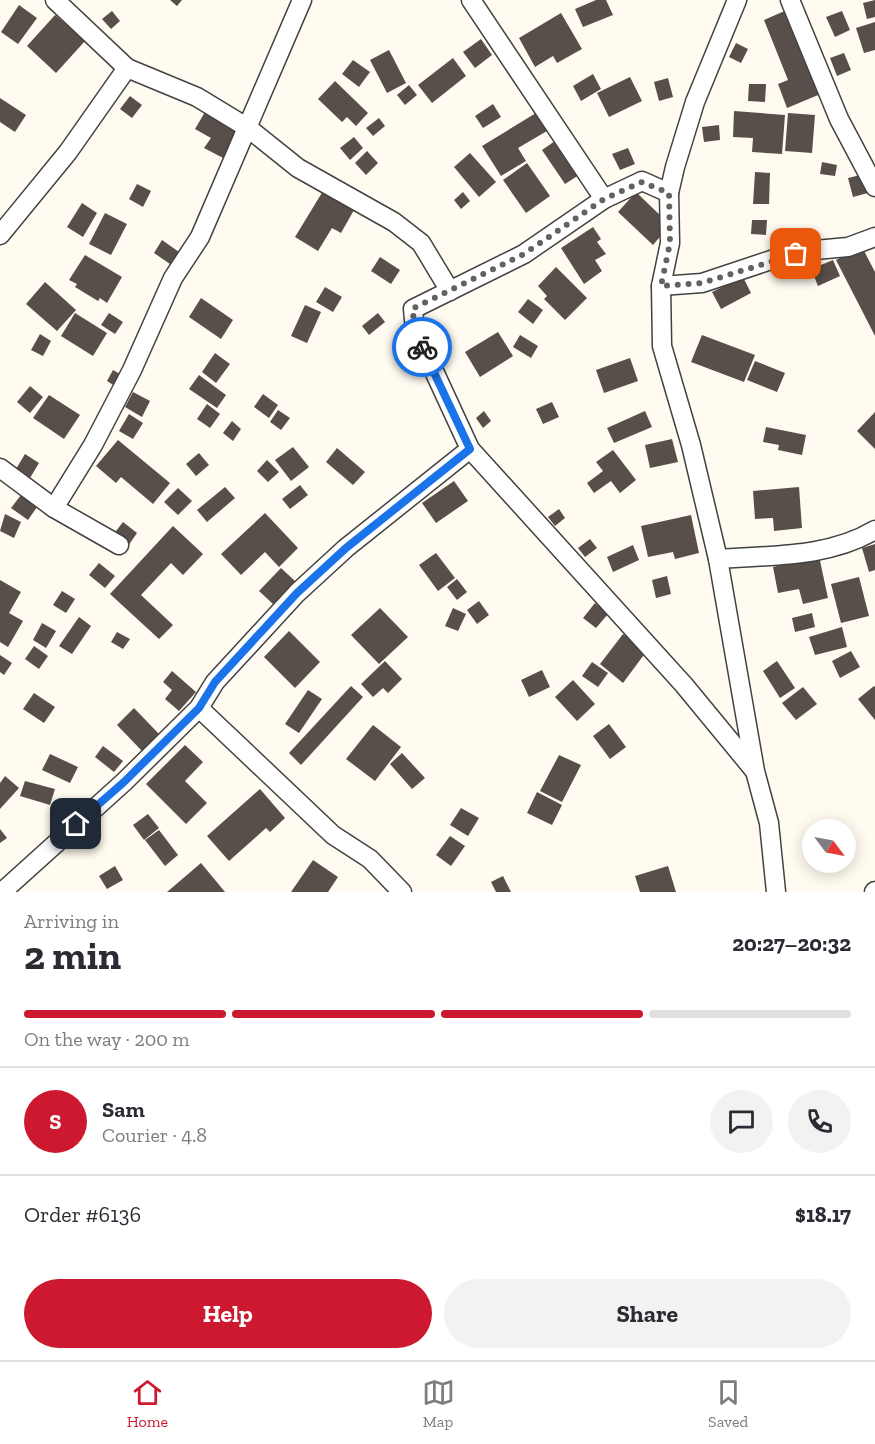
<!DOCTYPE html>
<meta charset="utf-8">
<style>
:root{--surface:#fff;--page:#f2f2f3;--text:#2b2b33;--muted:#7c7c81;--line:#e1e1e2;--accent:#cc192f}
body{margin:0;font-family:"Zilla Slab",serif;background:var(--page);color:var(--text);height:100vh;display:flex;flex-direction:column;font-size:22px;white-space:nowrap}
*{box-sizing:border-box;margin:0}
p{font-size:20px;color:var(--muted)}
.icon{flex:none;width:33px;height:33px;fill:none;stroke:currentColor;stroke-width:2;stroke-linecap:round;stroke-linejoin:round}
.map{position:relative;height:892px;overflow:hidden}
.drawer{display:flex;flex-direction:column;background:var(--surface);flex:1}
.drawer>*{flex:none}
.needle{width:39px;rotate:122deg}
.controls{position:absolute;left:802px;top:819px;display:grid;gap:12px}
.controls a{display:grid;place-items:center;width:54px;height:54px;border-radius:50%;background:var(--surface);box-shadow:0 3px 15px #0003;font-size:30px}
.pin{position:absolute;display:grid;place-items:center;width:51px;height:51px;color:#fff;margin:-26px;border-radius:12px;box-shadow:0 3px 9px #0006}
.courier{position:absolute;display:grid;place-items:center;width:60px;height:60px;margin:-30px;border:4px solid #1a73e8;border-radius:50%;background:#fff;color:#222;box-shadow:0 2px 8px #0007}
.summary em{font-style:normal;font-weight:700}
.summary div{display:flex;flex-direction:column-reverse}
.summary{display:flex;align-items:center;justify-content:space-between;height:102px;padding:0 24px}
h1{font-size:39px;font-weight:700;line-height:45px}
.bar{display:grid;grid-template-columns:repeat(4,1fr);gap:9px 6px;align-content:center;height:72px;padding:0 24px}
.bar i{height:8px;border-radius:4px;background:var(--line)}
.bar .active{background:var(--accent)}
.bar p{grid-column:span 4}
.line{display:flex;align-items:center;gap:15px;padding:0 24px;border-top:2px solid var(--line)}
.line div{flex:1}
.round{display:grid;place-items:center;flex:none;width:63px;height:63px;border-radius:32px;background:var(--page)}
.action{display:flex;gap:12px;margin-top:auto;padding:12px 24px}
.action a{flex:1;height:69px;border-radius:36px;background:var(--accent);color:#fff;font-size:24px;font-weight:700;line-height:69px;text-align:center}
.action a+a{background:var(--page);color:var(--text)}
.menu{display:flex;justify-content:space-around;align-items:center;height:84px;border-top:2px solid var(--line);background:var(--surface);font-size:16px;color:var(--muted)}
.menu a{display:grid;justify-items:center;gap:3px}
.menu .active{color:var(--accent)}
.map>svg:first-child{display:block}
.building{fill:#594f4a}
.lines{fill:none;stroke-linecap:round;stroke-linejoin:round}
.minor-casing{stroke:#424242;stroke-width:21}
.minor{stroke:#fff;stroke-width:18}
.done{stroke:#63625e;stroke-width:6;stroke-dasharray:0 10.8}
.route{stroke:#1a73e8;stroke-width:8}
</style>
<div class="map">
<svg width="875" height="892" viewBox="0 0 875 892">
<rect width="100%" height="100%" fill="#fffbf0"/>
<g class="building">
<polygon points="170,0 182,0 177,6"/>
<polygon points="596,0 606,0 613,15 583,27 575,9"/>
<polygon points="875,0 875,17 867,19 863,3"/>
<polygon points="19,5 37,18 18,44 1,32"/>
<polygon points="789,9 823,93 787,108 778,84 788,80 764,20"/>
<polygon points="112,11 120,21 111,29 102,19"/>
<polygon points="842,11 850,30 835,37 826,17"/>
<polygon points="561,13 582,49 557,63 553,56 535,67 519,38"/>
<polygon points="55,15 85,41 56,73 27,46"/>
<polygon points="875,22 875,50 864,53 856,28"/>
<polygon points="481,39 492,55 475,68 463,52"/>
<polygon points="736,43 748,49 741,63 729,57"/>
<polygon points="389,50 406,83 387,93 370,60"/>
<polygon points="844,53 851,70 837,76 830,58"/>
<polygon points="453,58 466,76 432,103 418,85"/>
<polygon points="353,60 370,72 359,87 342,74"/>
<polygon points="593,74 601,89 581,101 573,86"/>
<polygon points="630,77 642,101 609,117 597,93"/>
<polygon points="668,78 673,97 659,101 654,82"/>
<polygon points="335,81 368,113 356,126 347,117 342,122 318,99"/>
<polygon points="749,84 766,84 765,102 748,101"/>
<polygon points="409,85 417,95 405,105 397,95"/>
<polygon points="130,96 142,105 132,118 120,109"/>
<polygon points="0,98 26,115 15,132 0,122"/>
<polygon points="493,104 501,117 483,128 475,116"/>
<polygon points="734,111 785,115 782,154 752,152 753,138 733,137"/>
<polygon points="205,112 241,132 225,159 204,148 211,138 195,129"/>
<polygon points="536,113 547,131 518,148 526,161 501,176 482,146"/>
<polygon points="788,113 815,115 812,153 785,151"/>
<polygon points="379,118 385,126 373,136 366,128"/>
<polygon points="719,125 720,140 704,142 702,127"/>
<polygon points="354,137 363,148 350,160 340,148"/>
<polygon points="555,141 579,175 565,184 542,150"/>
<polygon points="628,148 635,164 620,170 612,154"/>
<polygon points="367,151 378,163 366,175 355,163"/>
<polygon points="470,153 496,182 479,197 454,167"/>
<polygon points="822,162 837,165 835,176 820,174"/>
<polygon points="527,163 550,196 526,213 503,180"/>
<polygon points="755,172 770,173 769,204 753,204"/>
<polygon points="864,174 868,193 853,197 848,178"/>
<polygon points="137,184 151,191 143,207 129,199"/>
<polygon points="323,191 354,210 341,233 332,228 318,251 295,237"/>
<polygon points="463,192 470,201 461,209 454,200"/>
<polygon points="636,192 662,217 664,232 653,245 618,212"/>
<polygon points="82,203 97,213 83,237 67,227"/>
<polygon points="105,213 127,224 111,255 89,244"/>
<polygon points="752,220 767,220 766,235 751,234"/>
<polygon points="593,227 601,239 597,242 606,254 595,260 602,271 584,284 561,248"/>
<polygon points="162,240 179,252 170,264 154,253"/>
<polygon points="862,247 875,272 875,336 836,260"/>
<polygon points="85,255 122,277 107,303 100,298 98,301 75,287 77,284 69,280"/>
<polygon points="380,257 400,270 391,284 371,271"/>
<polygon points="833,260 840,276 818,286 811,269"/>
<polygon points="556,267 587,298 565,320 544,299 547,296 538,286"/>
<polygon points="743,277 751,293 721,309 712,292"/>
<polygon points="45,282 76,310 57,331 26,304"/>
<polygon points="325,287 342,297 333,312 316,302"/>
<polygon points="201,298 233,320 221,339 189,317"/>
<polygon points="528,299 543,310 533,324 518,312"/>
<polygon points="305,305 321,312 307,343 291,336"/>
<polygon points="75,313 107,333 93,356 61,336"/>
<polygon points="109,313 123,322 115,334 101,325"/>
<polygon points="378,313 385,322 369,335 362,326"/>
<polygon points="498,332 513,356 480,377 465,352"/>
<polygon points="40,334 51,341 43,356 31,350"/>
<polygon points="520,335 538,346 531,358 513,347"/>
<polygon points="702,335 755,355 744,382 691,362"/>
<polygon points="215,353 230,364 216,383 202,372"/>
<polygon points="630,358 638,381 604,393 596,370"/>
<polygon points="755,361 785,373 777,392 747,380"/>
<polygon points="113,370 125,377 118,388 107,381"/>
<polygon points="199,375 226,395 217,408 189,389"/>
<polygon points="30,386 43,397 30,413 17,402"/>
<polygon points="133,392 150,401 142,417 125,407"/>
<polygon points="263,394 278,405 269,418 254,407"/>
<polygon points="49,395 80,415 64,439 33,418"/>
<polygon points="552,402 559,417 543,424 536,409"/>
<polygon points="207,404 220,414 210,428 197,419"/>
<polygon points="278,410 290,418 281,430 270,422"/>
<polygon points="484,411 491,421 483,428 476,418"/>
<polygon points="645,411 652,427 614,443 607,428"/>
<polygon points="875,412 875,449 857,431"/>
<polygon points="129,414 143,423 133,439 119,431"/>
<polygon points="232,421 241,429 233,441 223,433"/>
<polygon points="766,427 806,435 802,455 778,450 779,445 763,442"/>
<polygon points="672,439 678,462 650,468 645,445"/>
<polygon points="118,440 170,483 153,504 121,477 116,483 96,466"/>
<polygon points="293,447 309,467 291,481 275,460"/>
<polygon points="337,448 365,472 353,485 326,462"/>
<polygon points="613,450 636,480 620,493 611,481 594,493 587,483 603,471 596,462"/>
<polygon points="199,453 209,465 196,476 186,464"/>
<polygon points="25,454 39,463 30,478 16,469"/>
<polygon points="267,460 279,472 268,482 257,471"/>
<polygon points="454,481 468,501 436,523 422,503"/>
<polygon points="300,485 308,495 290,509 282,499"/>
<polygon points="225,487 235,498 207,522 197,510"/>
<polygon points="799,487 802,528 774,531 773,518 755,519 753,491"/>
<polygon points="178,488 192,501 178,515 164,502"/>
<polygon points="21,495 37,507 28,520 11,508"/>
<polygon points="559,509 565,518 555,526 548,517"/>
<polygon points="265,513 298,548 279,567 265,552 241,575 221,554"/>
<polygon points="5,514 21,522 14,538 0,531"/>
<polygon points="691,515 699,553 675,559 673,552 648,557 641,526"/>
<polygon points="123,522 137,533 128,546 113,535"/>
<polygon points="173,526 203,554 183,575 171,563 141,595 173,625 159,639 110,594"/>
<polygon points="590,539 597,548 585,557 578,548"/>
<polygon points="875,544 875,570 869,572 862,548"/>
<polygon points="633,545 639,560 613,572 607,557"/>
<polygon points="436,553 455,578 438,591 419,565"/>
<polygon points="819,556 828,598 803,604 799,589 778,593 773,567"/>
<polygon points="99,563 115,576 105,588 89,575"/>
<polygon points="281,568 295,581 273,604 259,591"/>
<polygon points="667,576 671,594 656,598 652,580"/>
<polygon points="859,577 869,616 841,623 831,584"/>
<polygon points="457,579 467,592 457,600 447,587"/>
<polygon points="0,580 21,592 9,613 23,621 8,647 0,642"/>
<polygon points="62,591 75,599 66,613 53,605"/>
<polygon points="479,601 489,615 477,624 467,610"/>
<polygon points="595,603 608,614 596,628 583,618"/>
<polygon points="380,608 408,637 379,664 351,635"/>
<polygon points="453,608 466,614 458,631 445,626"/>
<polygon points="812,613 815,627 795,632 792,618"/>
<polygon points="79,617 91,626 72,654 59,646"/>
<polygon points="42,623 56,631 46,648 33,640"/>
<polygon points="842,627 847,647 815,655 809,637"/>
<polygon points="289,631 320,662 295,688 264,657"/>
<polygon points="117,632 130,639 123,649 111,642"/>
<polygon points="623,634 646,652 623,683 600,664"/>
<polygon points="34,646 48,656 39,669 25,659"/>
<polygon points="851,651 860,667 840,678 832,661"/>
<polygon points="0,655 12,663 4,675 0,672"/>
<polygon points="385,661 402,679 388,693 383,688 373,697 361,684"/>
<polygon points="777,661 795,688 780,698 763,671"/>
<polygon points="592,662 608,673 598,687 582,676"/>
<polygon points="542,670 550,687 529,697 521,680"/>
<polygon points="172,671 196,692 179,711 165,699 172,690 163,682"/>
<polygon points="573,680 595,704 577,721 555,697"/>
<polygon points="351,686 363,697 301,765 289,753"/>
<polygon points="874,686 875,687 875,720 858,699"/>
<polygon points="803,687 817,704 796,720 782,703"/>
<polygon points="308,690 322,699 299,733 285,724"/>
<polygon points="34,693 55,707 44,723 23,709"/>
<polygon points="134,708 159,734 142,751 117,725"/>
<polygon points="609,724 626,747 610,759 593,736"/>
<polygon points="373,725 401,747 375,781 346,759"/>
<polygon points="185,745 203,762 185,781 207,803 186,824 146,784"/>
<polygon points="103,746 123,761 114,772 95,757"/>
<polygon points="402,753 425,778 412,789 390,764"/>
<polygon points="50,754 78,767 70,783 42,770"/>
<polygon points="559,755 581,765 562,802 540,791"/>
<polygon points="5,776 19,788 0,809 0,783"/>
<polygon points="25,781 55,789 50,805 20,796"/>
<polygon points="260,789 285,818 270,832 266,828 229,861 207,836"/>
<polygon points="537,792 562,805 552,825 527,813"/>
<polygon points="461,808 479,818 468,836 450,825"/>
<polygon points="148,814 159,828 144,840 133,825"/>
<polygon points="0,829 7,838 0,843"/>
<polygon points="159,830 178,855 165,866 145,840"/>
<polygon points="450,836 465,846 451,866 436,855"/>
<polygon points="313,860 338,877 328,892 291,892"/>
<polygon points="201,863 225,892 167,892"/>
<polygon points="115,866 123,880 107,889 99,876"/>
<polygon points="668,866 676,892 640,892 635,876"/>
<polygon points="503,876 511,892 496,892 491,882"/>
</g>
<g class="lines">
<defs>
<g id="minor">
<polyline points="55,0 127,68 197,97 248,128 298,168 394,222 421,243 450,291"/>
<polyline points="471,0 604,199"/>
<polyline points="737,0 695,102 675,167 669,193 670,243 661,286 662,346 691,445 718,559 755,771 769,823 776,892"/>
<polyline points="790,0 839,119 875,187"/>
<polyline points="669,193 642,181 604,199 524,254 413,309 415,330 470,449 684,685 754,770"/>
<polyline points="0,235 68,152 127,68"/>
<polyline points="661,286 702,283 777,258 815,250 848,247 875,237"/>
<polyline points="0,468 54,508 119,545"/>
<polyline points="54,508 93,445 132,370 173,278 200,237 302,0"/>
<path d="M 718,559 C 771,555 828,558 875,530"/>
<polyline points="199,708 333,835 370,859 402,892"/>
<polyline points="2,892 124,782 199,708 215,682 297,593 346,548 470,449"/>
<polyline points="874,892 875,891"/>
</g>
</defs>
<use href="#minor" class="minor-casing"/>
<use href="#minor" class="minor"/>
</g>
<g class="lines">
<polyline class="done" points="422,347 416,330 412,309 524,254 604,199 642,182 669,193 670,243 661,286 702,283 796,254"/>
<polyline class="route" points="76,824 124,782 199,708 215,682 297,593 346,548 470,449 422,347"/>
</g>
</svg>
<div class="controls">
<a><svg class="needle" viewBox="-14 -14 28 28"><path d="M0-13l5 13h-10z" fill="#e53935"/><path d="M0 13l5-13h-10z" fill="#7c7c81"/></svg></a>
</div>
<div class="pin" style="left:796px;top:254px;background:#ea580c"><svg class="icon" aria-label="bag" viewBox="0 0 24 24"><path d="M5 8h14l-1 12H6zM9 8a3 3 0 0 1 6 0"/></svg></div>
<div class="pin" style="left:76px;top:824px;background:#1f2937"><svg class="icon" aria-label="home" viewBox="0 0 24 24"><path d="M3 11l9-7 9 7M6 9v11h12V9"/></svg></div>
<div class="courier" style="left:422px;top:347px"><svg class="icon" aria-label="bike" viewBox="0 0 24 24"><circle cx="6" cy="16" r="4"/><circle cx="18" cy="16" r="4"/><path d="M6 16l4-8h5l3 8M10 8l3 8H6M13 5h3"/></svg></div>
</div>
<section class="drawer">
<div class="summary"><div><h1>2 min</h1><p>Arriving in</p></div><em>20:27–20:32</em></div>
<div class="bar"><i class="active"></i><i class="active"></i><i class="active"></i><i></i><p>On the way · 200 m</p></div>
<div class="line" style="height:108px"><b class="round" style="background:var(--accent);color:#fff">S</b><div><b>Sam</b><p>Courier · 4.8</p></div><a class="round"><svg class="icon" aria-label="chat" viewBox="0 0 24 24"><path d="M4 5h16v11H9l-5 4z"/></svg></a><a class="round"><svg class="icon" aria-label="phone" viewBox="0 0 24 24"><path d="M5 4h4l2 5-3 2q2 4 5 5l2-3 5 2v4C11 20 4 13 5 4z"/></svg></a></div>
<div class="line" style="height:78px"><div>Order #6136</div><b>$18.17</b></div>
<div class="action"><a>Help</a><a>Share</a></div>
</section>
<nav class="menu">
<a class="active"><svg class="icon" aria-label="home" viewBox="0 0 24 24"><path d="M3 11l9-7 9 7M6 9v11h12V9"/></svg>Home</a>
<a><svg class="icon" aria-label="map" viewBox="0 0 24 24"><path d="M3 6l6-2 6 2 6-2v14l-6 2-6-2-6 2zM9 4v14M15 6v14"/></svg>Map</a>
<a><svg class="icon" aria-label="saved" viewBox="0 0 24 24"><path d="M7 4h10v16l-5-4-5 4z"/></svg>Saved</a>
</nav>
